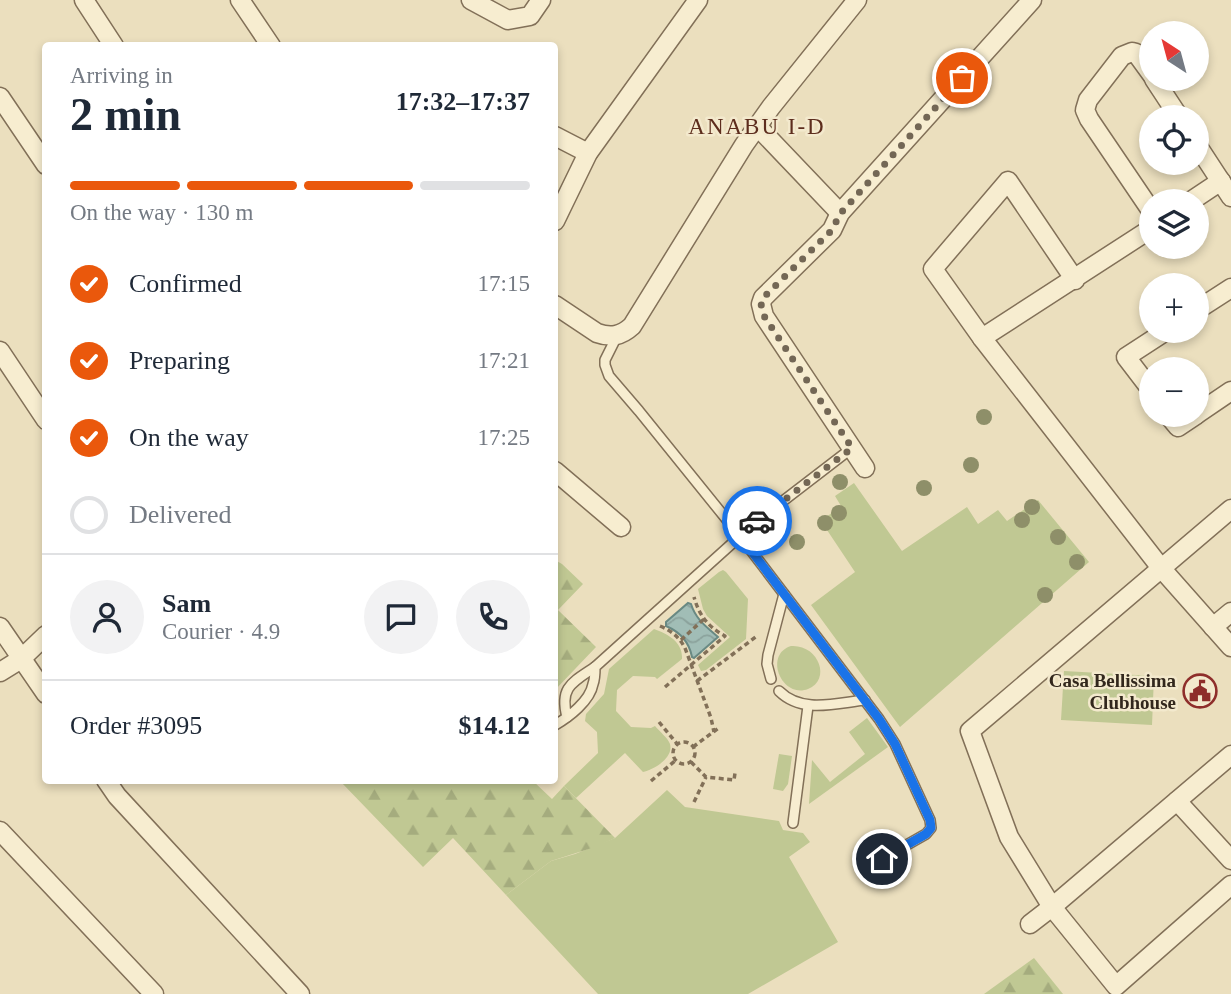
<!DOCTYPE html>
<meta charset="utf-8">
<style>
:root{--surface:#fff;--page:#f2f2f3;--text:#1f2937;--muted:#747a83;--line:#e0e1e3;--accent:#ea580c}
body{margin:0;font-family:"Times New Roman",serif;background:var(--page);color:var(--text);height:100vh;display:flex;flex-direction:column;font-size:26px;white-space:nowrap}
*{box-sizing:border-box;margin:0}
p{font-size:23px;color:var(--muted)}
.icon{flex:none;width:38px;height:38px;fill:none;stroke:currentColor;stroke-width:2;stroke-linecap:round;stroke-linejoin:round}
.map{position:relative;flex:1;overflow:hidden}
.details{position:absolute;left:42px;top:42px;width:516px;height:742px;display:flex;flex-direction:column;background:var(--surface);border-radius:7px;box-shadow:0 4px 10px #0003}
.details>*{flex:none}
.needle{width:46px;rotate:324deg}
.tools{position:absolute;left:1139px;top:21px;display:grid;gap:14px}
.tools a{display:grid;place-items:center;width:70px;height:70px;border-radius:50%;background:var(--surface);box-shadow:0 4px 10px #0003;font-size:35px}
.pin{position:absolute;display:grid;place-items:center;width:60px;height:60px;color:#fff;margin:-30px;border:4px solid #fff;border-radius:50%;box-shadow:0 2px 7px #0007}
.courier{position:absolute;display:grid;place-items:center;width:70px;height:70px;margin:-35px;border:5px solid #1a73e8;border-radius:50%;background:#fff;color:#222;box-shadow:0 2px 9px #0007}
.summary em{font-style:normal;font-weight:800}
.summary div{display:flex;flex-direction:column-reverse}
.summary{display:flex;align-items:center;justify-content:space-between;height:119px;padding:0 28px}
h1{font-size:46px;font-weight:800;line-height:52px}
.bar{display:grid;grid-template-columns:repeat(4,1fr);gap:10px 7px;align-content:center;height:84px;padding:0 28px}
.bar i{height:9px;border-radius:5px;background:var(--line)}
.bar .on{background:var(--accent)}
.bar p{grid-column:span 4}
.line{display:flex;align-items:center;gap:18px;padding:0 28px;border-top:2px solid var(--line)}
.line div{flex:1}
.round{display:grid;place-items:center;flex:none;width:74px;height:74px;border-radius:37px;background:var(--page)}
ol{padding:0 28px;list-style:none}
li{display:flex;align-items:center;gap:21px;height:77px}
li p{margin-inline-start:auto}
li .icon{padding:7px;border-radius:50%;background:var(--accent);color:#fff;stroke-width:4}
li:last-child{color:var(--muted)}
li i{width:38px;height:38px;border:4px solid var(--line);border-radius:50%}
.map>svg:first-child{display:block}
.green{fill:#c0c893}
.forest{fill:url(#forest-firs)}
.water{fill:url(#water-waves);stroke:#698983;stroke-width:2}
.lines{fill:none;stroke-linecap:round;stroke-linejoin:round}
.service-casing{stroke:#827058;stroke-width:12}
.minor-casing{stroke:#827058;stroke-width:21}
.path{stroke:#827058;stroke-width:3.5;stroke-dasharray:5 3.5;stroke-linecap:butt}
.service{stroke:#f7edd0;stroke-width:9}
.minor{stroke:#f7edd0;stroke-width:18}
.tree{fill:#8e8f69}
.done{stroke:#736755;stroke-width:7;stroke-dasharray:0 12.6}
.route{stroke:#1a73e8;stroke-width:9}
.labels{text-anchor:middle;dominant-baseline:central;stroke-width:5;stroke-linejoin:round;paint-order:stroke}
.poi-label{font-size:19px;font-weight:bold;fill:#32271c;stroke:#f3e9cd;text-anchor:end}
.quarter-label{font-size:23px;letter-spacing:2px;fill:#5d2d1d;stroke:#f3e9cd}
</style>
<div class="map">
<svg width="1231" height="994" viewBox="0 0 1231 994">
<defs>
<pattern id="forest-firs" width="22" height="20" patternUnits="userSpaceOnUse" patternTransform="scale(1.75)"><rect width="22" height="20" fill="#c0c893"/><path d="M5 1l3.5 6h-7zM16 11l3.5 6h-7z" fill="#a5ac7e"/></pattern>
<pattern id="water-waves" width="16" height="10" patternUnits="userSpaceOnUse" patternTransform="scale(1.75)"><rect width="16" height="10" fill="#a1bdb6"/><path d="M0 5q4-4 8 0t8 0" fill="none" stroke="#8ba29c"/></pattern>
</defs>
<rect width="100%" height="100%" fill="#ebdfbe"/>
<g class="green">
<polygon points="854,483 902,551 967,507 978,524 998,510 1007,521 1038,500 1089,562 900,727 811,605 855,572 821,521 841,506 835,496"/>
<polygon points="723,570 726,572 748,599 746,639 706,670 701,671 698,665 730,637 707,616 703,609 698,589 719,572"/>
<path d="M 654,629 C 668,634 683,642 682,659 L 657,679 L 655,677 L 633,676 L 617,690 L 616,711 L 631,727 L 651,728 L 655,726 C 659,731 668,738 670,744 C 674,758 653,770 643,772 L 625,753 L 576,798 L 564,786 L 598,753 L 597,732 L 585,721 L 586,714 L 604,694 L 609,669 Z"/>
<path d="M 791,646 C 818,644 832,679 808,689 C 782,699 763,655 791,646 Z"/>
<polygon points="1064,671 1154,676 1152,725 1061,720"/>
<polygon points="867,718 888,747 809,804 812,760 830,782 865,754 849,732"/>
<polygon points="779,754 792,756 788,784 783,791 773,789"/>
<polygon points="667,790 685,807 779,821 783,830 803,833 810,842 789,857 838,942 748,994 598,994 506,895 551,861 575,854 615,838"/>
</g>
<g class="forest">
<polygon points="555,560 562,564 583,584 558,610 596,647 555,690"/>
<polygon points="340,781 533,781 552,799 564,786 615,838 598,846 551,861 506,895 453,838 423,867"/>
<polygon points="1034,958 1063,994 984,994"/>
</g>
<path class="water" d="M 688,603 L 691,604 C 696,620 707,627 718,637 L 694,658 L 692,657 C 689,641 680,632 666,626 L 666,622 Z"/>
<g class="lines">
<defs>
<g id="service">
<polyline points="617,336 605,360 605,365 609,376 639,411 740,536 879,719 895,744 930,820 931,828 926,834 882,859"/>
<polyline points="771,679 767,664 768,655 784,594"/>
<path d="M 779,691 C 802,714 836,703 865,700"/>
<path d="M 567,717 C 559,687 573,682 595,667"/>
<path d="M 555,725 C 569,717 590,701 593,684 C 595,679 595,672 595,667 L 757,521 L 852,448"/>
<polyline points="793,823 808,706"/>
</g>
<g id="minor">
<polyline points="84,0 114,46"/>
<polyline points="240,0 271,46"/>
<polyline points="471,0 508,20 530,16 541,0"/>
<polyline points="1152,75 1136,53 1132,52 1122,56 1088,100 1085,110 1089,119 1152,212"/>
<polyline points="1154,79 1179,117"/>
<polyline points="0,97 46,165"/>
<polyline points="757,126 840,213"/>
<polyline points="555,136 588,153"/>
<polyline points="1197,145 1231,197"/>
<polyline points="1191,201 1221,181"/>
<polyline points="555,221 588,153 698,0"/>
<polyline points="1075,280 1008,181 933,269 982,338 1161,568 1231,647"/>
<path d="M 555,305 L 597,333 C 611,338 621,336 632,326 L 744,145 L 771,107 L 857,0"/>
<polyline points="1197,310 1231,288"/>
<polyline points="982,338 1152,228"/>
<polyline points="0,351 46,420"/>
<polyline points="1152,391 1126,357 1166,331"/>
<polyline points="1197,414 1231,391"/>
<polyline points="1168,415 1178,427 1196,415"/>
<polyline points="865,468 764,316 761,304 763,298 832,230 840,213 1032,0"/>
<polyline points="555,471 621,527"/>
<polyline points="1231,509 970,731 1009,837 1052,907 1116,986 1231,885"/>
<polyline points="0,627 46,694"/>
<polyline points="1213,627 1231,612"/>
<polyline points="0,672 21,659 46,635"/>
<polyline points="106,780 117,796 300,994"/>
<polyline points="1177,801 1231,860"/>
<polyline points="0,831 154,994"/>
<polyline points="1030,924 1052,907 1231,755"/>
</g>
</defs>
<use href="#service" class="service-casing"/>
<use href="#minor" class="minor-casing"/>
<g class="path">
<path d="M 660,626 C 672,631 679,637 685,648 L 711,718 L 714,732"/>
<polyline points="681,640 704,619"/>
<polyline points="697,681 757,636"/>
<path d="M 665,687 L 725,636 C 708,627 699,615 694,597"/>
<polyline points="659,722 678,745"/>
<circle cx="684" cy="753" r="11"/>
<polyline points="693,747 720,727"/>
<polyline points="691,762 706,777 734,780 735,773"/>
<polyline points="651,781 676,760"/>
<polyline points="694,802 706,777"/>
</g>
<use href="#service" class="service"/>
<use href="#minor" class="minor"/>
</g>
<g class="tree">
<circle cx="984" cy="417" r="8"/>
<circle cx="971" cy="465" r="8"/>
<circle cx="840" cy="482" r="8"/>
<circle cx="924" cy="488" r="8"/>
<circle cx="1032" cy="507" r="8"/>
<circle cx="839" cy="513" r="8"/>
<circle cx="1022" cy="520" r="8"/>
<circle cx="825" cy="523" r="8"/>
<circle cx="1058" cy="537" r="8"/>
<circle cx="797" cy="542" r="8"/>
<circle cx="1077" cy="562" r="8"/>
<circle cx="1045" cy="595" r="8"/>
</g>
<g class="lines">
<polyline class="done" points="757,521 852,448 764,316 761,304 763,298 832,230 840,214 962,78"/>
<polyline class="route" points="757,521 740,536 879,719 895,744 930,820 931,828 926,834 882,859"/>
</g>
<defs>
<symbol id="civic-ring" viewBox="-11 -11 22 22"><circle r="9.5" fill="#f3e9cd" stroke="#8e2e2b" stroke-width="1.5"/><path d="M-.6-6.5H3V-4.5H.6V-3L4-1V1h2V6H-6V1h2V-1L-.6-3ZM-1.2 2.5V6h2.4V2.5Z" fill="#8e2e2b"/></symbol>
</defs>
<g fill-rule="evenodd">
<use href="#civic-ring" x="1181" y="672" width="38" height="38"/>
</g>
<g class="labels">
<g class="poi-label">
<text x="1176" y="680">Casa Bellissima<tspan x="1176" dy="22">Clubhouse</tspan></text>
</g>
<g class="quarter-label">
<text x="757" y="126">ANABU I-D</text>
</g>
</g>
</svg>
<div class="tools">
<a><svg class="needle" viewBox="-14 -14 28 28"><path d="M0-13l5 13h-10z" fill="#e53935"/><path d="M0 13l5-13h-10z" fill="#747a83"/></svg></a>
<a><svg class="icon" aria-label="locate" viewBox="0 0 24 24"><circle cx="12" cy="12" r="6"/><path d="M12 2v4M12 18v4M2 12h4M18 12h4"/></svg></a>
<a><svg class="icon" aria-label="layers" viewBox="0 0 24 24"><path d="M12 4l9 5-9 5-9-5zM3 14l9 5 9-5"/></svg></a>
<a>+</a>
<a>−</a>
</div>
<div class="pin" style="left:962px;top:78px;background:#ea580c"><svg class="icon" aria-label="bag" viewBox="0 0 24 24"><path d="M5 8h14l-1 12H6zM9 8a3 3 0 0 1 6 0"/></svg></div>
<div class="pin" style="left:882px;top:859px;background:#1f2937"><svg class="icon" aria-label="home" viewBox="0 0 24 24"><path d="M3 11l9-7 9 7M6 9v11h12V9"/></svg></div>
<div class="courier" style="left:757px;top:521px"><svg class="icon" aria-label="car" viewBox="0 0 24 24"><path d="M5 17H2v-5l4-1 3-4h7l3 4 3 1v5h-3M9 17h6M6 11h13"/><circle cx="7" cy="17" r="2"/><circle cx="17" cy="17" r="2"/></svg></div>
<section class="details">
<div class="summary"><div><h1>2 min</h1><p>Arriving in</p></div><em>17:32–17:37</em></div>
<div class="bar"><i class="on"></i><i class="on"></i><i class="on"></i><i></i><p>On the way · 130 m</p></div>
<ol>
<li><svg class="icon" aria-label="check" viewBox="0 0 24 24"><path d="M5 12l5 5 9-10"/></svg>Confirmed<p>17:15</p></li>
<li><svg class="icon" aria-label="check" viewBox="0 0 24 24"><path d="M5 12l5 5 9-10"/></svg>Preparing<p>17:21</p></li>
<li><svg class="icon" aria-label="check" viewBox="0 0 24 24"><path d="M5 12l5 5 9-10"/></svg>On the way<p>17:25</p></li>
<li><i></i>Delivered</li>
</ol>
<div class="line" style="height:126px"><a class="round"><svg class="icon" aria-label="person" viewBox="0 0 24 24"><circle cx="12" cy="8" r="4"/><path d="M4 21q1-7 8-7t8 7"/></svg></a><div><b>Sam</b><p>Courier · 4.9</p></div><a class="round"><svg class="icon" aria-label="chat" viewBox="0 0 24 24"><path d="M4 5h16v11H9l-5 4z"/></svg></a><a class="round"><svg class="icon" aria-label="phone" viewBox="0 0 24 24"><path d="M5 4h4l2 5-3 2q2 4 5 5l2-3 5 2v4C11 20 4 13 5 4z"/></svg></a></div>
<div class="line" style="height:91px"><div>Order #3095</div><b>$14.12</b></div>
</section>
</div>
